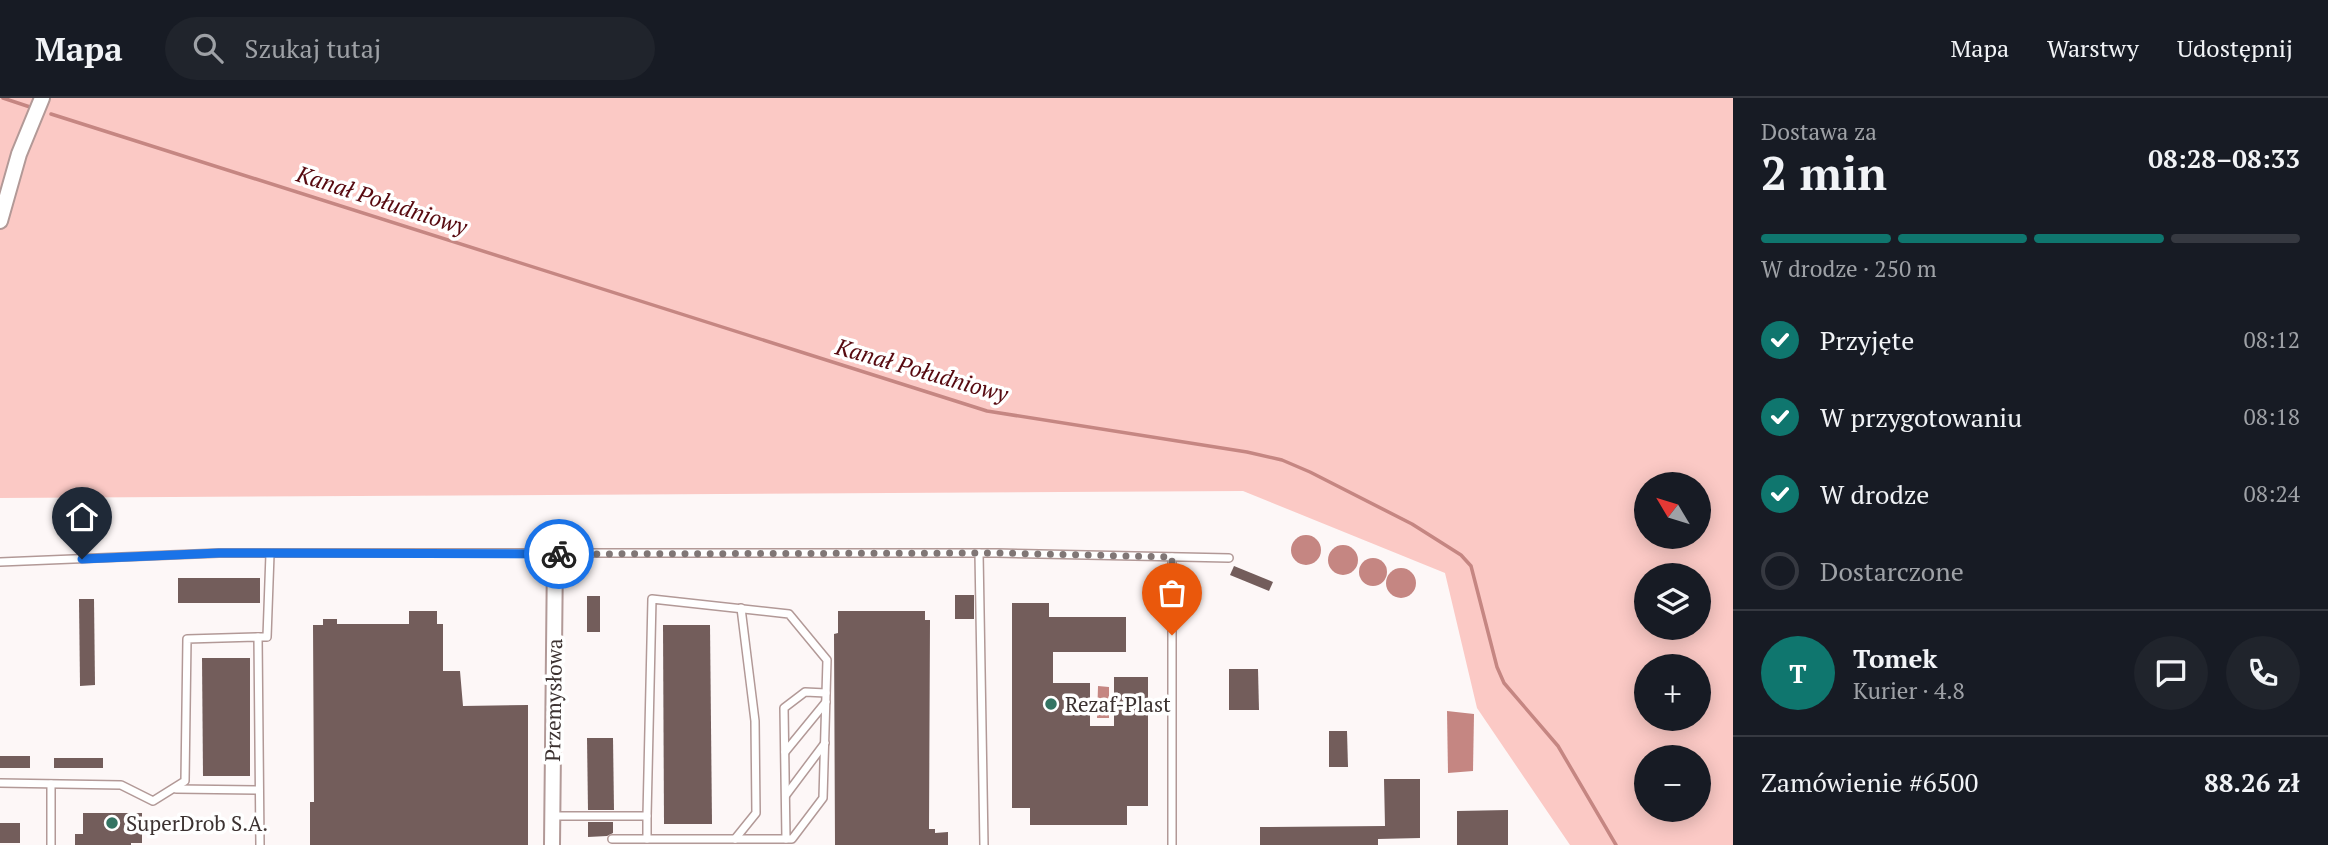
<!DOCTYPE html>
<html lang="pl">
<meta charset="utf-8">
<style>
:root{--surface:#171b24;--page:#20242c;--text:#f1f3f6;--muted:#9ea1a6;--line:#363941;--accent:#0f766e}
body{margin:0;font-family:"PT Serif",serif;background:var(--page);color:var(--text);height:100vh;display:flex;flex-direction:column;font-size:26px;white-space:nowrap}
*{box-sizing:border-box;margin:0}
p{font-size:23px;color:var(--muted)}
.icon{flex:none;width:38px;height:38px;fill:none;stroke:currentColor;stroke-width:2;stroke-linecap:round;stroke-linejoin:round}
.map{position:relative;flex:1;overflow:hidden}
.side{display:flex;flex-direction:column;background:var(--surface);width:595px}
.side>*{flex:none}
.needle{width:46px;rotate:308deg}
.buttons{position:absolute;left:1634px;top:374px;display:grid;gap:14px}
.buttons a{display:grid;place-items:center;width:77px;height:77px;border-radius:50%;background:var(--surface);box-shadow:0 4px 18px #0003;font-size:35px}
.pin{position:absolute;display:grid;place-items:center;width:60px;height:60px;color:#fff;margin:-72px -30px;border-radius:50% 50% 50% 0;rotate:-45deg;box-shadow:0 0 7px #0007}
.pin .icon{rotate:45deg}
.courier{position:absolute;display:grid;place-items:center;width:70px;height:70px;margin:-35px;border:5px solid #1a73e8;border-radius:50%;background:#fff;color:#222;box-shadow:0 2px 9px #0007}
.headline em{font-style:normal;font-weight:700}
.headline div{display:flex;flex-direction:column-reverse}
.headline{display:flex;align-items:center;justify-content:space-between;height:119px;padding:0 28px}
h1{font-size:46px;font-weight:700;line-height:52px}
.bar{display:grid;grid-template-columns:repeat(4,1fr);gap:10px 7px;align-content:center;height:84px;padding:0 28px}
.bar i{height:9px;border-radius:5px;background:var(--line)}
.bar .current{background:var(--accent)}
.bar p{grid-column:span 4}
.line{display:flex;align-items:center;gap:18px;padding:0 28px;border-top:2px solid var(--line)}
.line div{flex:1}
.round{display:grid;place-items:center;flex:none;width:74px;height:74px;border-radius:37px;background:var(--page)}
ol{padding:0 28px;list-style:none}
li{display:flex;align-items:center;gap:21px;height:77px}
li p{margin-inline-start:auto}
li .icon{padding:7px;border-radius:50%;background:var(--accent);color:#fff;stroke-width:4}
li:last-child{color:var(--muted)}
li i{width:38px;height:38px;border:4px solid var(--line);border-radius:50%}
header{display:flex;align-items:center;gap:42px;box-sizing:border-box;height:98px;padding:0 35px;background:var(--surface);border-bottom:2px solid var(--line)}
header strong{font-size:33px}
nav{display:flex;gap:38px;margin-inline-start:auto;font-size:24px}
.search{width:490px;height:63px;background:var(--page);display:flex;align-items:center;gap:18px;box-sizing:border-box;padding:0 24px;border-radius:38px;color:var(--muted);font-size:26px}
main{display:flex;flex:1;min-height:0}
.map>svg:first-child{display:block}
.green{fill:#fbc9c5;fill-rule:evenodd}
.water{fill:#c58682}
.lines{fill:none;stroke-linecap:round;stroke-linejoin:round}
.stream{stroke:#c58682;stroke-width:3.5}
.building{fill:#735d5b}
.lane-casing{stroke:#b29997;stroke-width:10}
.street-casing{stroke:#b29997;stroke-width:18}
.lane{stroke:#fff;stroke-width:7}
.street{stroke:#fff;stroke-width:14}
.done{stroke:#807776;stroke-width:7;stroke-dasharray:0 12.6}
.route{stroke:#1a73e8;stroke-width:9}
.poi-dot{fill:#347463;stroke:#fff;stroke-width:2.5}
.labels{text-anchor:middle;dominant-baseline:central;stroke-width:7;stroke-linejoin:round;paint-order:stroke}
.street-label{font-size:21px;fill:#3c3231;stroke:#fff}
.poi-label{font-size:21px;fill:#3c3231;stroke:#fff;text-anchor:start}
.water-label{font-size:23px;font-style:italic;fill:#570a10;stroke:#fff}
</style>
<header>
<strong>Mapa</strong>
<div class="search"><svg class="icon" aria-label="search" viewBox="0 0 24 24"><circle cx="10" cy="10" r="6"/><path d="M15 15l6 6"/></svg>Szukaj tutaj</div>
<nav><a>Mapa</a><a>Warstwy</a><a>Udostępnij</a></nav>
</header>
<main>
<div class="map">
<svg width="1733" height="747" viewBox="0 0 1733 747">
<rect width="100%" height="100%" fill="#fdf7f7"/>
<path class="green" d="M 0,0 L 1733,0 L 1733,747 L 1570,747 L 1477,610 L 1445,475 L 1243,393 L 0,400 ZM 1647,387 L 1699,387 L 1699,439 L 1647,439 ZM 1647,478 L 1699,478 L 1699,530 L 1647,530 ZM 1647,569 L 1699,569 L 1699,621 L 1647,621 ZM 1647,660 L 1699,660 L 1699,712 L 1647,712 Z"/>
<g class="water">
<circle cx="1306" cy="452" r="15"/>
<circle cx="1343" cy="462" r="15"/>
<circle cx="1373" cy="474" r="14"/>
<circle cx="1401" cy="485" r="15"/>
<polygon points="1098,588 1109,589 1109,620 1097,620"/>
<polygon points="1447,613 1474,616 1473,673 1448,675"/>
</g>
<g class="lines">
<g class="stream">
<polyline points="3,0 30,9"/>
<polyline points="51,16 987,313 1247,354 1282,362 1310,374 1412,426 1461,457 1471,468 1497,569 1504,585 1558,648 1616,747"/>
</g>
</g>
<g class="building">
<polygon points="1234,468 1273,484 1269,493 1230,477"/>
<rect x="178" y="480" width="82" height="25"/>
<rect x="955" y="497" width="19" height="24"/>
<rect x="587" y="498" width="13" height="36"/>
<polygon points="79,501 94,501 95,587 80,588"/>
<polygon points="1012,505 1049,505 1049,519 1126,519 1126,554 1053,554 1053,585 1090,585 1090,628 1114,628 1114,579 1148,579 1148,708 1127,708 1127,727 1030,727 1030,710 1012,710"/>
<polygon points="409,513 437,513 437,526 443,526 443,573 460,573 463,608 528,607 528,747 310,747 310,704 314,704 313,527 323,527 323,521 337,521 337,526 409,526"/>
<polygon points="838,513 925,513 925,522 930,522 929,731 935,731 935,735 948,734 948,747 835,747 834,536 838,535"/>
<polygon points="663,527 710,527 712,726 664,726"/>
<polygon points="202,560 250,560 250,678 203,678"/>
<polygon points="1229,571 1258,571 1259,612 1229,612"/>
<polygon points="1329,633 1347,633 1348,669 1329,669"/>
<polygon points="587,640 613,640 614,712 588,712"/>
<rect x="0" y="658" width="30" height="12"/>
<rect x="54" y="660" width="49" height="10"/>
<polygon points="1384,681 1420,681 1420,740 1378,741 1378,747 1260,747 1260,729 1385,728"/>
<polygon points="1508,712 1508,747 1457,747 1457,713"/>
<polygon points="83,715 142,715 142,745 131,745 131,747 75,747 75,736 83,736"/>
<polygon points="588,724 613,724 613,735 607,738 588,739"/>
<rect x="0" y="725" width="20" height="20"/>
</g>
<g class="lines">
<defs>
<g id="lane">
<polyline points="979,455 984,747"/>
<polyline points="0,464 219,455 997,455 1229,460"/>
<polyline points="258,539 267,539 270,456"/>
<polyline points="785,654 826,604"/>
<polyline points="0,685 121,687 153,703 185,683 187,541 258,539 260,747"/>
<polyline points="51,686 51,747"/>
<polyline points="176,691 259,692"/>
<polyline points="786,697 825,645"/>
<polyline points="553,718 647,718 647,741 612,741"/>
<polyline points="647,741 792,741 823,700 827,562 789,516 652,501 647,718"/>
<polyline points="735,741 756,715 755,623 741,510"/>
<polyline points="786,741 784,610 805,594 826,595"/>
<polyline points="1172,747 1172,459"/>
</g>
<g id="street">
<polyline points="0,123 19,56 42,0"/>
<polyline points="552,747 555,456"/>
</g>
</defs>
<use href="#lane" class="lane-casing"/>
<use href="#street" class="street-casing"/>
<use href="#lane" class="lane"/>
<use href="#street" class="street"/>
</g>
<g class="lines">
<polyline class="done" points="559,456 997,455 1172,459 1172,537"/>
<polyline class="route" points="82,461 219,455 559,456"/>
</g>
<g class="poi-dot">
<circle cx="1051" cy="606" r="7"/>
<circle cx="112" cy="725" r="7"/>
</g>
<g class="labels">
<g class="street-label">
<text transform="translate(553 602) rotate(-89)">Przemysłowa</text>
</g>
<g class="poi-label">
<text x="1065" y="606">Rezaf-Plast</text>
<text x="126" y="725">SuperDrob S.A.</text>
</g>
<g class="water-label">
<text transform="translate(382 102) rotate(18)">Kanał Południowy</text>
<text transform="translate(922 272) rotate(16)">Kanał Południowy</text>
</g>
</g>
</svg>
<div class="buttons">
<a><svg class="needle" viewBox="-14 -14 28 28"><path d="M0-13l5 13h-10z" fill="#e53935"/><path d="M0 13l5-13h-10z" fill="#9ea1a6"/></svg></a>
<a><svg class="icon" aria-label="layers" viewBox="0 0 24 24"><path d="M12 4l9 5-9 5-9-5zM3 14l9 5 9-5"/></svg></a>
<a>+</a>
<a>−</a>
</div>
<div class="pin" style="left:1172px;top:537px;background:#ea580c"><svg class="icon" aria-label="bag" viewBox="0 0 24 24"><path d="M5 8h14l-1 12H6zM9 8a3 3 0 0 1 6 0"/></svg></div>
<div class="pin" style="left:82px;top:461px;background:#1f2937"><svg class="icon" aria-label="home" viewBox="0 0 24 24"><path d="M3 11l9-7 9 7M6 9v11h12V9"/></svg></div>
<div class="courier" style="left:559px;top:456px"><svg class="icon" aria-label="bike" viewBox="0 0 24 24"><circle cx="6" cy="16" r="4"/><circle cx="18" cy="16" r="4"/><path d="M6 16l4-8h5l3 8M10 8l3 8H6M13 5h3"/></svg></div>
</div>
<section class="side">
<div class="headline"><div><h1>2 min</h1><p>Dostawa za</p></div><em>08:28–08:33</em></div>
<div class="bar"><i class="current"></i><i class="current"></i><i class="current"></i><i></i><p>W drodze · 250 m</p></div>
<ol>
<li><svg class="icon" aria-label="check" viewBox="0 0 24 24"><path d="M5 12l5 5 9-10"/></svg>Przyjęte<p>08:12</p></li>
<li><svg class="icon" aria-label="check" viewBox="0 0 24 24"><path d="M5 12l5 5 9-10"/></svg>W przygotowaniu<p>08:18</p></li>
<li><svg class="icon" aria-label="check" viewBox="0 0 24 24"><path d="M5 12l5 5 9-10"/></svg>W drodze<p>08:24</p></li>
<li><i></i>Dostarczone</li>
</ol>
<div class="line" style="height:126px"><b class="round" style="background:var(--accent);color:#fff">T</b><div><b>Tomek</b><p>Kurier · 4.8</p></div><a class="round"><svg class="icon" aria-label="chat" viewBox="0 0 24 24"><path d="M4 5h16v11H9l-5 4z"/></svg></a><a class="round"><svg class="icon" aria-label="phone" viewBox="0 0 24 24"><path d="M5 4h4l2 5-3 2q2 4 5 5l2-3 5 2v4C11 20 4 13 5 4z"/></svg></a></div>
<div class="line" style="height:91px"><div>Zamówienie #6500</div><b>88.26 zł</b></div>
</section>
</main>
